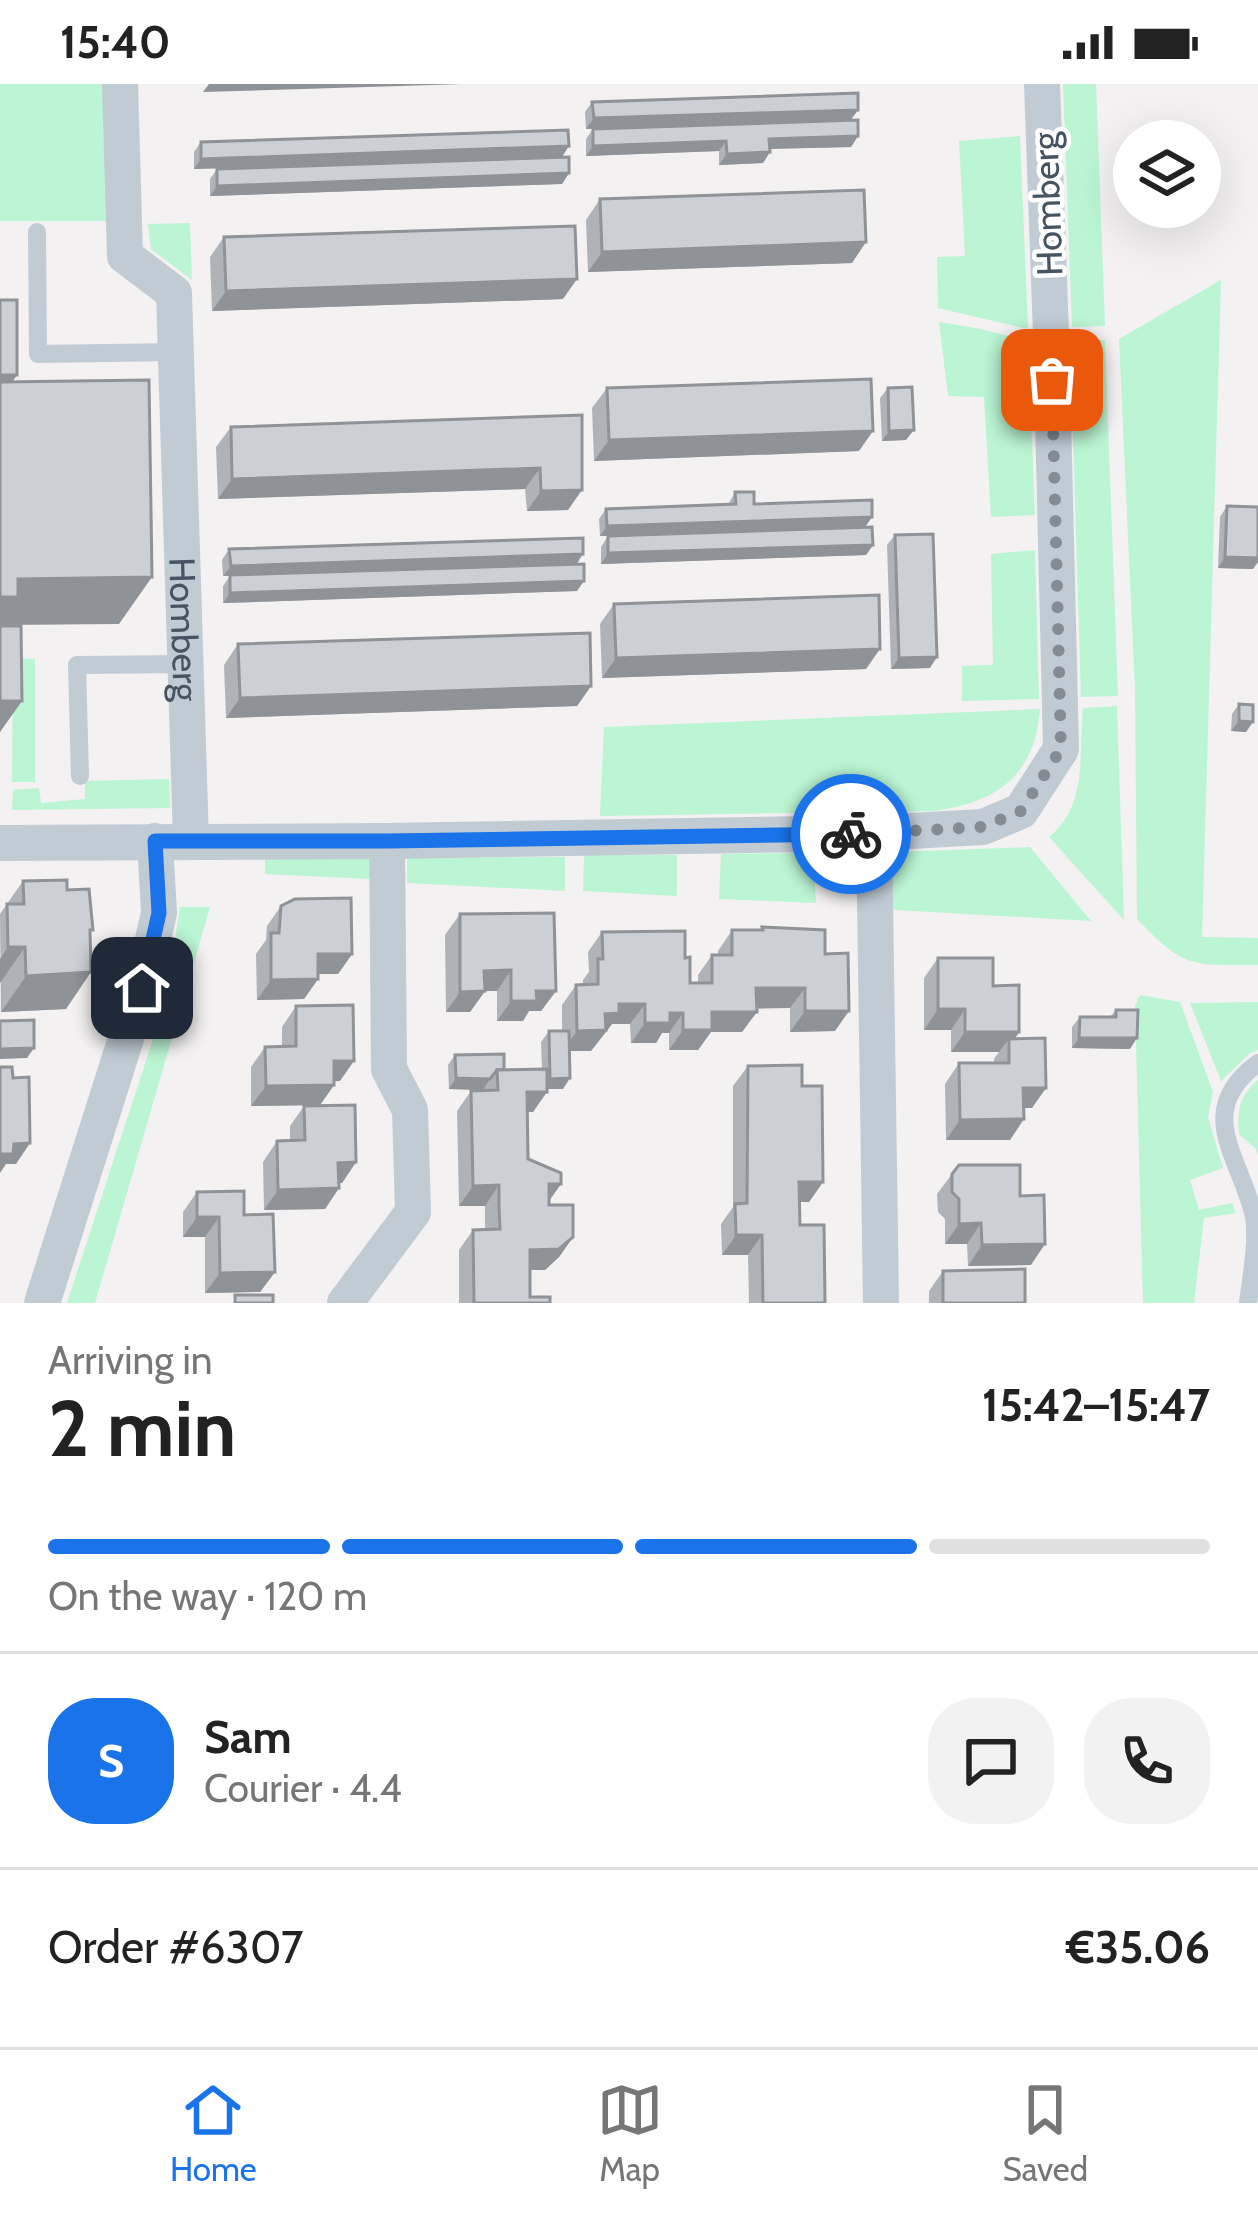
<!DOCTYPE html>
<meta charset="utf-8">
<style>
:root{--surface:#fff;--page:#f2f2f2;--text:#222;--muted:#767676;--line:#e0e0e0;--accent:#1a73e8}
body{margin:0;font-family:Cabin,sans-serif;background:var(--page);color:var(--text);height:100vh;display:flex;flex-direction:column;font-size:45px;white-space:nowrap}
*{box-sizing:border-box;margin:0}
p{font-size:39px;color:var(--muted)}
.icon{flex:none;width:66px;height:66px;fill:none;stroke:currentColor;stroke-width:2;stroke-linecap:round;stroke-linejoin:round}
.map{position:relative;height:1219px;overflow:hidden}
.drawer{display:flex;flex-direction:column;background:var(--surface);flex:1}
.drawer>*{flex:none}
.controls{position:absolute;left:1113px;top:36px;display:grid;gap:24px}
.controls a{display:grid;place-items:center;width:108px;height:108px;border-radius:50%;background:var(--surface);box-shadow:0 12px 48px #0002;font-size:60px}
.pin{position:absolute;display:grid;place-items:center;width:102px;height:102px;color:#fff;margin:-51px;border-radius:24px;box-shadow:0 6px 18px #0006}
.courier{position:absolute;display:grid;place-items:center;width:120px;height:120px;margin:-60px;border:9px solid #1a73e8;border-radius:50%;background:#fff;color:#222;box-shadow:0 3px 15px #0007}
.overview em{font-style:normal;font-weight:700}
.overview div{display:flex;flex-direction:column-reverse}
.overview{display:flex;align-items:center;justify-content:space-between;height:204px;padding:0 48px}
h1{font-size:78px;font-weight:700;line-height:90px}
.bar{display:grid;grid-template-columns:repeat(4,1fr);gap:18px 12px;align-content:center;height:144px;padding:0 48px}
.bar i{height:15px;border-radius:9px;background:var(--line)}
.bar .current{background:var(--accent)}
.bar p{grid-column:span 4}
.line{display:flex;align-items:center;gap:30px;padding:0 48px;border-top:3px solid var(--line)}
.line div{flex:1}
.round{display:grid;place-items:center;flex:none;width:126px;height:126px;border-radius:48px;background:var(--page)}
.status{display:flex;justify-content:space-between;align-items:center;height:84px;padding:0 60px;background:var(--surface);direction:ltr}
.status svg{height:33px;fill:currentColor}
.tab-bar{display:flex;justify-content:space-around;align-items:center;height:168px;border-top:3px solid var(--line);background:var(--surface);font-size:33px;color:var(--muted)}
.tab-bar a{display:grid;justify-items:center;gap:6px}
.tab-bar .current{color:var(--accent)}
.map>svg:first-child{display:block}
.green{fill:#bbf5d3}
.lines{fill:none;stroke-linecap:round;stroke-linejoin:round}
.lane{stroke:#c0cbd4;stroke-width:18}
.street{stroke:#c0cbd4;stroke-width:36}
.wall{fill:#afb3b8}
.shaded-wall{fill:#8f9296}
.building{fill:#ccd0d6;stroke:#8f9296;stroke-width:3}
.done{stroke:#838b93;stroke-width:12;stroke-dasharray:0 21.6}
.route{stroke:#1a73e8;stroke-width:15}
.labels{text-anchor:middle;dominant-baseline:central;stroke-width:9;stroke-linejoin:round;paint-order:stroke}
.street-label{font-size:36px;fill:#465461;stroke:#fff}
</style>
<div class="status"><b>15:40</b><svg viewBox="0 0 49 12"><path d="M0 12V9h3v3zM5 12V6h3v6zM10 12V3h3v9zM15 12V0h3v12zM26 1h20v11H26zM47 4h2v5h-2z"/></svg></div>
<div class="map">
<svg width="1258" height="1219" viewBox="0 0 1258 1219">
<rect width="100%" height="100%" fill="#f3f1f1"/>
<g class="green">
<polygon points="0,0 106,0 111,137 0,137"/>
<polygon points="1063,0 1096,0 1105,242 1072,243"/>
<polygon points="1020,52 1028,245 938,224 937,173 965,172 959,57"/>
<polygon points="190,139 192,196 151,165 148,140"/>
<path d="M 1221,196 L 1202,853 L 1258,854 L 1258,881 C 1191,881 1185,885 1137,835 L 1135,605 L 1119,255 Z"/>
<polygon points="939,238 981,245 1028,257 1035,431 991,433 984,313 948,312"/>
<polygon points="1105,256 1118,612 1081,613 1070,257"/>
<polygon points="1035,466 1039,615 962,617 962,582 993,581 991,470"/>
<polygon points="13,574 35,575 35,698 12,698"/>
<path d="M 1117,622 L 1124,836 L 1049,753 C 1089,721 1078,669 1083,624 Z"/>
<path d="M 1040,625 C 1035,693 995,719 932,727 L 600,732 L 604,643 Z"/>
<polygon points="169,695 170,724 12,726 13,706 39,704 41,719 85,715 85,697"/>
<polygon points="1030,763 1091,837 895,826 891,822 892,768"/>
<polygon points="813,769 816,819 719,815 721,770"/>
<polygon points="584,771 677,771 677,812 583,807"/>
<polygon points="565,773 565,807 407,799 407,774"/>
<polygon points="369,774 370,795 265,790 265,775"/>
<polygon points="180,823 210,823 95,1219 67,1219 158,940 167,905"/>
<polygon points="1140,911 1180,918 1213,1008 1208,1033 1223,1084 1190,1096 1199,1126 1232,1119 1236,1129 1204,1134 1194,1219 1143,1219 1135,922"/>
<polygon points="1258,918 1258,966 1250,969 1221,997 1190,919"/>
<path d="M 1258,996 L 1258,1072 L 1256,1065 L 1239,1050 C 1237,1027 1239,1012 1258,996 Z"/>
</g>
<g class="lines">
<g class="lane">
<polyline points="37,148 38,270 176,268"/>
<polyline points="80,692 77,581 186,580"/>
<path d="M 1248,1219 C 1251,1195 1258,1156 1254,1133 C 1241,1073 1192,1028 1258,979"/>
</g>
<g class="street">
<path id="s1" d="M 120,0 L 125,172 L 174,209 L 191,757"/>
<polyline points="874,749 881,1219"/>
<polyline points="0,759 387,757 874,749 983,743 1021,727 1061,665 1051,250 1042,0"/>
<polyline points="42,1219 142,904 159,829 155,757"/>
<polyline points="345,1219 413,1128 410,1026 389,985 387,757"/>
</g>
</g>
<g class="wall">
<polygon points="592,18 858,26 851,36 858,52 851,63 770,65 770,68 763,79 719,81 719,67 586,72 586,55 593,45 640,43 586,45 585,28"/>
<polygon points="201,58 562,73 194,85 194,68"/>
<polygon points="217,85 569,89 562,100 210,112 210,95"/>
<polygon points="600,115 852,179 588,188 586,136"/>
<polygon points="224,153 563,215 212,227 210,173"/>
<polygon points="607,304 859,367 594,377 592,324"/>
<polygon points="888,304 906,356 882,357 880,314"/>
<polygon points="582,331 568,426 527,427 525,405 218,415 216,363 231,343"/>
<polygon points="735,408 754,420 872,433 865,443 873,461 866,471 601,480 601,463 608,452 600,452 599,435 606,425 728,421"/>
<polygon points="1227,422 1253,485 1218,484 1220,433"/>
<polygon points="895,451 930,584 891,585 887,461"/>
<polygon points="229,465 576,481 577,507 223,519 223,502 230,492 223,492 222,476"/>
<polygon points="614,520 866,585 602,594 600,540"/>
<polygon points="238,560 591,602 577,622 226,634 224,581"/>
<polygon points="1239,620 1246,648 1231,647 1232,630"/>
<polygon points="23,797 67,806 90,849 66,925 1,928 0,830"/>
<polygon points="281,822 352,870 338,890 318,890 318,895 304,915 257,916 256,870 266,856 267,842"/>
<polygon points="460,830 556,907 541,927 529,927 523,937 497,937 497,907 485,907 470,928 446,928 445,851"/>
<polygon points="762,843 825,870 835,947 790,948 790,924 757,924 742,948 711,948 698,966 669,966 669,949 662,949 656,959 631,959 630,940 612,940 591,967 570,967 563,1005 547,1005 533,1028 527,1028 528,1075 549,1117 549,1121 573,1153 559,1173 545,1186 530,1186 530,1213 550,1219 459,1219 459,1166 473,1146 485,1146 485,1122 459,1122 457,1027 471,1007 483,1006 449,1005 448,981 455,971 504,986 542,985 541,958 549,947 562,947 562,921 576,901 583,901 583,896 589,888 588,868 602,848 685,874 690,899 698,899 698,891 712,871 718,871 718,867 732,846 760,846"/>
<polygon points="938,874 993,902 1019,948 1015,955 1032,1024 1024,1024 1010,1056 946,1056 945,1000 959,979 994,979 994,975 999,968 951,968 951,946 924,946 924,894"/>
<polygon points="296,922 340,997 334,997 334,1001 320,1021 251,1022 251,983 265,963 282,962 282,943"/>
<polygon points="1116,926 1130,965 1072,964 1072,943 1080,933 1110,933"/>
<polygon points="748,982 802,1002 823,1098 809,1118 799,1118 800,1141 825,1219 749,1219 748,1171 722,1171 721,1140 733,1123 733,1002"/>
<polygon points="304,1022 356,1078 342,1099 339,1099 339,1104 325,1125 264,1126 263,1078 277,1057 290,1057 290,1042"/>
<polygon points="952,1090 1020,1112 1031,1181 968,1182 967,1160 945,1160 945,1135 938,1128 937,1110"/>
<polygon points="197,1108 244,1131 275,1188 260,1208 205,1209 205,1153 183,1153 183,1128"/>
<polygon points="943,1187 1025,1219 929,1219 929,1207"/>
</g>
<g class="shaded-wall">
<polygon points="209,0 464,0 203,8"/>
<polygon points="858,26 850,36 586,45 594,34"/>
<polygon points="858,52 851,63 761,65 769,55"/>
<polygon points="726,57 719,67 586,72 593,62"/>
<polygon points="569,62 562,73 194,85 201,75"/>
<polygon points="770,68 763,79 719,81 727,70"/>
<polygon points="569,89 562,100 210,112 217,102"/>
<polygon points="866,158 852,179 588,188 602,168"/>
<polygon points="577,195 563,215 212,227 226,207"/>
<polygon points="0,291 17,291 0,316"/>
<polygon points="914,346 906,356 882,357 889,347"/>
<polygon points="873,347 859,367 594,377 609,356"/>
<polygon points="540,384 525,405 218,415 232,395"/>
<polygon points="582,406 568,426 527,427 541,407"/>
<polygon points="872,433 865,443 600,452 607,442"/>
<polygon points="873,461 866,471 601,480 608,469"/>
<polygon points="583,470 576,481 223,492 231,482"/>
<polygon points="1225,473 1258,474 1258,478 1253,485 1218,484"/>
<polygon points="152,493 119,540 0,541 0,513 18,495"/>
<polygon points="584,497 577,507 223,519 230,509"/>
<polygon points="880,565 866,585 602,594 616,574"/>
<polygon points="937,573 930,584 891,585 899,574"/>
<polygon points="591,602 577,622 226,634 240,614"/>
<polygon points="0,617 22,617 0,648"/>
<polygon points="1239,637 1253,638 1246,648 1231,647"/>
<polygon points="8,863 25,863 0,899 0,875"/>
<polygon points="318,870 352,870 338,890 304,890"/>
<polygon points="511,886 497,907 470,907 484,887"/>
<polygon points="91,888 66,925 1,928 26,892"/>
<polygon points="318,895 304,915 257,916 271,896"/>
<polygon points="756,904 805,904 790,924 742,925"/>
<polygon points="485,907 470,928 446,928 460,908"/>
<polygon points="536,907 556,907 541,927 529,927 523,937 497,937 511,917"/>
<polygon points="619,920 645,920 630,940 612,940 591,967 562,967 577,947"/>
<polygon points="938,925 965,925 951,946 924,946"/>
<polygon points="805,927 849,927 835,947 790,948"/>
<polygon points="712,928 757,928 742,948 711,948 698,966 669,966 683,946"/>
<polygon points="670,929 683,929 669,949 662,949 656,959 631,959 645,939"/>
<polygon points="965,948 1019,948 1009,963 1009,955 999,968 951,968"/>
<polygon points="1079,954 1137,954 1130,965 1072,964"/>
<polygon points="34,964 27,974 0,975 0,965"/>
<polygon points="334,977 354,977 340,997 320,998"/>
<polygon points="456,994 490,995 483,1006 449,1005"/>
<polygon points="570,994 563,1005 542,1005 550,995"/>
<polygon points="334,1001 320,1021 251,1022 266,1002"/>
<polygon points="1023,1004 1046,1004 1032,1024 1009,1024"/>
<polygon points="527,1008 547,1008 533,1028 513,1028"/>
<polygon points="1024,1035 1010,1056 946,1056 960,1036"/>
<polygon points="30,1059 16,1080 6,1080 0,1089 0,1070 14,1060"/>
<polygon points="356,1078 342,1099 324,1099 338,1079"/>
<polygon points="799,1098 823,1098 809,1118 785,1118"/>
<polygon points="549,1100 561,1100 547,1120"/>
<polygon points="499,1101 485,1122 459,1122 473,1102"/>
<polygon points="339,1104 325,1125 264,1126 278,1106"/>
<polygon points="197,1133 219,1133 205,1153 183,1153"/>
<polygon points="981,1139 967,1160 945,1160 959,1140"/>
<polygon points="736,1151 762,1151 748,1171 722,1171"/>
<polygon points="573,1153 559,1173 545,1186 516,1186 530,1166"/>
<polygon points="1045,1160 1031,1181 968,1182 982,1161"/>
<polygon points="275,1188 260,1208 205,1209 220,1189"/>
</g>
<g class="building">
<polygon points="858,9 858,26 594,34 592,18"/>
<polygon points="858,36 858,52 769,55 770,68 727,70 726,57 593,62 593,45"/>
<polygon points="568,46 569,62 201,75 201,58"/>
<polygon points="569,73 569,89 217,102 217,85"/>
<polygon points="864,106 866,158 602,168 600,115"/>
<polygon points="575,142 577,195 226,207 224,153"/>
<rect x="0" y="216" width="17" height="75"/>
<polygon points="871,295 873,347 609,356 607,304"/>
<polygon points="149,296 152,493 18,495 18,513 0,513 0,298"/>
<polygon points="912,303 914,346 889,347 888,304"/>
<polygon points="582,331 582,406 541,407 540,384 232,395 231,343"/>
<polygon points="735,408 754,408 754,420 872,416 872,433 607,442 606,425 736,420"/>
<polygon points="1227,422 1258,423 1258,474 1225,473"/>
<polygon points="872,443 873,461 608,469 608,452"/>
<polygon points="933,450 937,573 899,574 895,451"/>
<polygon points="583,454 583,470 231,482 229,465"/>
<polygon points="584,480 584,497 230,509 230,491"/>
<polygon points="879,511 880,565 616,574 614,520"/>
<polygon points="0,542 21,542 22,617 0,617"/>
<polygon points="590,549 591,602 240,614 238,560"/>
<polygon points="1239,620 1253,621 1253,638 1239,637"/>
<polygon points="67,796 67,806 89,805 93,846 90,846 91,888 26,892 25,863 8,863 7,820 24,820 23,797"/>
<polygon points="351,814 352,870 318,870 318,895 271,896 271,849 279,849 281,822 295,815"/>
<polygon points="554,829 556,907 536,907 537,917 511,917 511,886 484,887 485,907 460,908 460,830"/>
<polygon points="762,843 825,846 825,870 848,869 849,927 805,927 805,904 756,904 757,928 712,928 712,946 683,946 683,929 670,929 670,939 645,939 645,920 619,920 619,929 605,930 606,946 577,947 576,901 598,900 598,875 603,875 602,848 685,847 685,874 690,873 690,899 712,899 712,871 732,871 732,846 763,846"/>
<polygon points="938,874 993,874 993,902 1019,901 1019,948 965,948 965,925 938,925"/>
<polygon points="353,921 354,977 334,977 334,1001 266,1002 265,963 296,962 296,922"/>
<polygon points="1116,926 1138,926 1137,954 1079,954 1080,933 1116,933"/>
<polygon points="34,936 34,964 0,965 0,937"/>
<polygon points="549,947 569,947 570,994 550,995"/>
<polygon points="1045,954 1046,1004 1023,1004 1024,1035 960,1036 959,979 1009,979 1009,955"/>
<polygon points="504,970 504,986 497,986 490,995 456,994 455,971"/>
<polygon points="802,981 802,1002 822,1002 823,1098 799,1098 800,1141 824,1141 825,1219 763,1219 762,1151 736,1151 735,1120 747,1119 748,982"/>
<polygon points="0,983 12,983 13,994 29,993 30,1059 14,1060 13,1070 0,1070"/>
<polygon points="547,985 547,1008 527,1008 528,1075 561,1089 561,1100 549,1100 549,1121 573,1121 573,1153 559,1165 530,1166 530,1213 550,1213 550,1219 474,1219 473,1146 500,1145 499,1123 499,1101 473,1102 471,1007 498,1006 497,986"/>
<polygon points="355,1021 356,1078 338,1079 339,1104 278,1106 277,1057 305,1056 304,1022"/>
<polygon points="959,1081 1020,1081 1020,1112 1044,1111 1045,1160 982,1161 981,1139 959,1140 959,1115 952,1108 952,1090"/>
<polygon points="244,1107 244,1131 273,1130 275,1188 220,1189 219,1133 197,1133 197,1108"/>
<polygon points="1025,1185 1025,1219 943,1219 943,1187"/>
<rect x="235" y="1211" width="38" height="8"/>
</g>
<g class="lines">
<polyline class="done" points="851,750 982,743 1021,727 1061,665 1052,296"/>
<polyline class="route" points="142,904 159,829 155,757 387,757 851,750"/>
</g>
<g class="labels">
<g class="street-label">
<text transform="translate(1047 120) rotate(-92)">Homberg</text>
<text stroke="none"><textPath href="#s1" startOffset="570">Homberg</textPath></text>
</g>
</g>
</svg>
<div class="controls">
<a><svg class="icon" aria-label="layers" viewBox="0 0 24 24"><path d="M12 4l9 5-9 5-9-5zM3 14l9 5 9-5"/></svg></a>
</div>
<div class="pin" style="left:1052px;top:296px;background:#ea580c"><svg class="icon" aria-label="bag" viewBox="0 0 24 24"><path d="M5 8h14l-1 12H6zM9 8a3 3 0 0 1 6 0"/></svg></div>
<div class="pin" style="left:142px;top:904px;background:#1f2937"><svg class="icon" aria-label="home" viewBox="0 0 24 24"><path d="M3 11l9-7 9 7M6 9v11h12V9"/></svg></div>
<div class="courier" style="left:851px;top:750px"><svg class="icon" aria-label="bike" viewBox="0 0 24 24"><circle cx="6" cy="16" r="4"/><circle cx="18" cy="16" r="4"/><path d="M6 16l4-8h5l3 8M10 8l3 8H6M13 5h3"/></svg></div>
</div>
<section class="drawer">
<div class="overview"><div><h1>2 min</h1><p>Arriving in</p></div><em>15:42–15:47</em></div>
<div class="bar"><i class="current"></i><i class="current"></i><i class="current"></i><i></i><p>On the way · 120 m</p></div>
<div class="line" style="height:216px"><b class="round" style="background:var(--accent);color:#fff">S</b><div><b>Sam</b><p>Courier · 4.4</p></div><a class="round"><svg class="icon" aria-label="chat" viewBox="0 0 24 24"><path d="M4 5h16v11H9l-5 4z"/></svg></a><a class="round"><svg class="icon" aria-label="phone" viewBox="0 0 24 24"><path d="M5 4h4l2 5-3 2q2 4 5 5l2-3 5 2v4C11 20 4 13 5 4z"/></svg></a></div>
<div class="line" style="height:156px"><div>Order #6307</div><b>€35.06</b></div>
</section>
<nav class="tab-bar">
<a class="current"><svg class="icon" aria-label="home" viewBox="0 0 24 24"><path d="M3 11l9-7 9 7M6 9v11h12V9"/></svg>Home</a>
<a><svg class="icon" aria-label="map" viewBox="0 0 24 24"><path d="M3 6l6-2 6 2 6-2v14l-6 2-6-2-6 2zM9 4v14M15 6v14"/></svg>Map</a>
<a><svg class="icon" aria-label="saved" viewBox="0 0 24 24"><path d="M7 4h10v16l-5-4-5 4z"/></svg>Saved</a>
</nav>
